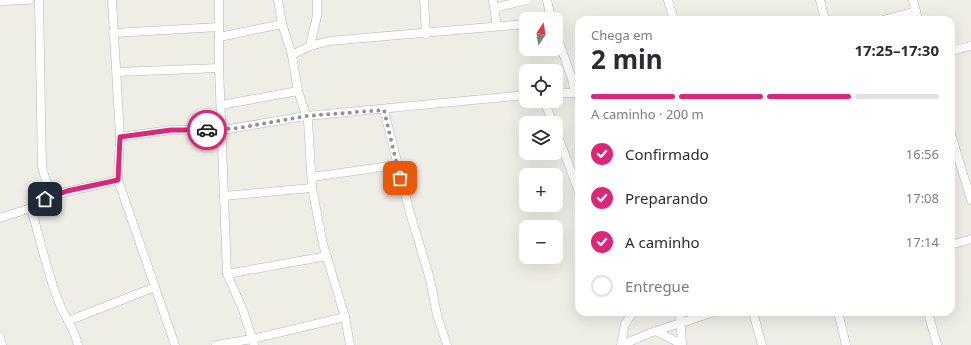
<!DOCTYPE html>
<html lang="pt">
<meta charset="utf-8">
<style>
:root{--surface:#fff;--page:#f2f2f3;--text:#2b2b33;--muted:#7c7c81;--line:#e1e1e2;--accent:#db2777}
body{margin:0;font-family:"Noto Sans",sans-serif;background:var(--page);color:var(--text);height:100vh;display:flex;flex-direction:column;font-size:15px;white-space:nowrap}
*{box-sizing:border-box;margin:0}
p{font-size:13px;color:var(--muted)}
.icon{flex:none;width:22px;height:22px;fill:none;stroke:currentColor;stroke-width:2;stroke-linecap:round;stroke-linejoin:round}
.map{position:relative;flex:1;overflow:hidden}
.drawer{position:absolute;left:575px;top:16px;width:380px;height:300px;display:flex;flex-direction:column;background:var(--surface);border-radius:12px;box-shadow:0 4px 16px #0002}
.drawer>*{flex:none}
.needle{width:26px;rotate:13deg}
.controls{position:absolute;left:519px;top:12px;display:grid;gap:8px}
.controls a{display:grid;place-items:center;width:44px;height:44px;border-radius:8px;background:var(--surface);box-shadow:0 4px 16px #0002;font-size:20px}
.pin{position:absolute;display:grid;place-items:center;width:34px;height:34px;color:#fff;margin:-17px;border-radius:8px;box-shadow:0 2px 6px #0006}
.courier{position:absolute;display:grid;place-items:center;width:40px;height:40px;margin:-20px;border:3px solid #db2777;border-radius:50%;background:#fff;color:#222;box-shadow:0 1px 5px #0007}
.overview em{font-style:normal;font-weight:700}
.overview div{display:flex;flex-direction:column-reverse}
.overview{display:flex;align-items:center;justify-content:space-between;height:68px;padding:0 16px}
h1{font-size:26px;font-weight:700;line-height:30px}
.bar{display:grid;grid-template-columns:repeat(4,1fr);gap:6px 4px;align-content:center;height:48px;padding:0 16px}
.bar i{height:5px;border-radius:3px;background:var(--line)}
.bar .active{background:var(--accent)}
.bar p{grid-column:span 4}
ol{padding:0 16px;list-style:none}
li{display:flex;align-items:center;gap:12px;height:44px}
li p{margin-inline-start:auto}
li .icon{padding:4px;border-radius:50%;background:var(--accent);color:#fff;stroke-width:4}
li:last-child{color:var(--muted)}
li i{width:22px;height:22px;border:2px solid var(--line);border-radius:50%}
.map>svg:first-child{display:block}
.lines{fill:none;stroke-linecap:round;stroke-linejoin:round}
.minor-casing{stroke:#b3b6b9;stroke-width:9}
.minor{stroke:#fff;stroke-width:8}
.done{stroke:#909292;stroke-width:4;stroke-dasharray:0 7.2}
.route{stroke:#db2777;stroke-width:5}
</style>
<div class="map">
<svg width="971" height="345" viewBox="0 0 971 345">
<rect width="100%" height="100%" fill="#eeede6"/>
<g class="lines">
<defs>
<g id="minor">
<polyline points="39,0 42,168 48,187 53,195"/>
<polyline points="112,0 120,137 118,180 175,345"/>
<polyline points="219,0 219,68 227,274 243,310 254,345"/>
<polyline points="278,0 282,24 292,55 298,91 308,121 312,188 323,244 345,317 350,345"/>
<polyline points="424,0 426,34"/>
<polyline points="493,0 497,26"/>
<polyline points="547,0 551,19"/>
<polyline points="668,0 674,20"/>
<polyline points="820,0 825,20"/>
<polyline points="913,0 918,20"/>
<polyline points="0,1 29,0"/>
<polyline points="494,8 527,0"/>
<polyline points="883,20 916,11"/>
<polyline points="113,33 219,27"/>
<polyline points="556,33 572,79 575,93"/>
<polyline points="219,37 282,24"/>
<polyline points="310,46 317,16 317,0"/>
<polyline points="951,51 971,46"/>
<polyline points="292,55 310,46 329,41 526,24"/>
<polyline points="117,72 219,68"/>
<polyline points="556,93 579,93"/>
<polyline points="544,101 553,123"/>
<polyline points="221,105 298,91"/>
<polyline points="384,110 410,213 430,279 437,315 447,345"/>
<polyline points="556,131 579,192"/>
<polyline points="951,134 971,200"/>
<polyline points="120,137 171,130 223,130 306,116 526,95"/>
<polyline points="312,177 397,165"/>
<polyline points="224,196 312,188"/>
<path d="M 31,208 C 40,239 47,271 58,300 C 64,316 74,328 78,345"/>
<polyline points="0,218 31,208 53,195 118,180"/>
<polyline points="951,245 971,239"/>
<polyline points="227,274 327,256"/>
<polyline points="680,312 682,345"/>
<polyline points="753,312 762,345"/>
<polyline points="838,312 846,345"/>
<polyline points="928,312 937,345"/>
<polyline points="68,321 155,287"/>
<polyline points="656,331 681,344"/>
<polyline points="0,337 2,345"/>
<polyline points="216,345 252,339 345,317"/>
<polyline points="621,345 625,324 633,312"/>
<polyline points="622,345 650,333 714,312"/>
</g>
</defs>
<use href="#minor" class="minor-casing"/>
<use href="#minor" class="minor"/>
</g>
<g class="lines">
<polyline class="done" points="207,130 239,128 306,116 384,110 400,178"/>
<polyline class="route" points="45,199 67,191 118,180 120,137 171,130 207,130"/>
</g>
</svg>
<div class="controls">
<a><svg class="needle" viewBox="-14 -14 28 28"><path d="M0-13l5 13h-10z" fill="#e53935"/><path d="M0 13l5-13h-10z" fill="#7c7c81"/></svg></a>
<a><svg class="icon" aria-label="locate" viewBox="0 0 24 24"><circle cx="12" cy="12" r="6"/><path d="M12 2v4M12 18v4M2 12h4M18 12h4"/></svg></a>
<a><svg class="icon" aria-label="layers" viewBox="0 0 24 24"><path d="M12 4l9 5-9 5-9-5zM3 14l9 5 9-5"/></svg></a>
<a>+</a>
<a>−</a>
</div>
<div class="pin" style="left:400px;top:178px;background:#ea580c"><svg class="icon" aria-label="bag" viewBox="0 0 24 24"><path d="M5 8h14l-1 12H6zM9 8a3 3 0 0 1 6 0"/></svg></div>
<div class="pin" style="left:45px;top:199px;background:#1f2937"><svg class="icon" aria-label="home" viewBox="0 0 24 24"><path d="M3 11l9-7 9 7M6 9v11h12V9"/></svg></div>
<div class="courier" style="left:207px;top:130px"><svg class="icon" aria-label="car" viewBox="0 0 24 24"><path d="M5 17H2v-5l4-1 3-4h7l3 4 3 1v5h-3M9 17h6M6 11h13"/><circle cx="7" cy="17" r="2"/><circle cx="17" cy="17" r="2"/></svg></div>
<section class="drawer">
<div class="overview"><div><h1>2 min</h1><p>Chega em</p></div><em>17:25–17:30</em></div>
<div class="bar"><i class="active"></i><i class="active"></i><i class="active"></i><i></i><p>A caminho · 200 m</p></div>
<ol>
<li><svg class="icon" aria-label="check" viewBox="0 0 24 24"><path d="M5 12l5 5 9-10"/></svg>Confirmado<p>16:56</p></li>
<li><svg class="icon" aria-label="check" viewBox="0 0 24 24"><path d="M5 12l5 5 9-10"/></svg>Preparando<p>17:08</p></li>
<li><svg class="icon" aria-label="check" viewBox="0 0 24 24"><path d="M5 12l5 5 9-10"/></svg>A caminho<p>17:14</p></li>
<li><i></i>Entregue</li>
</ol>
</section>
</div>
